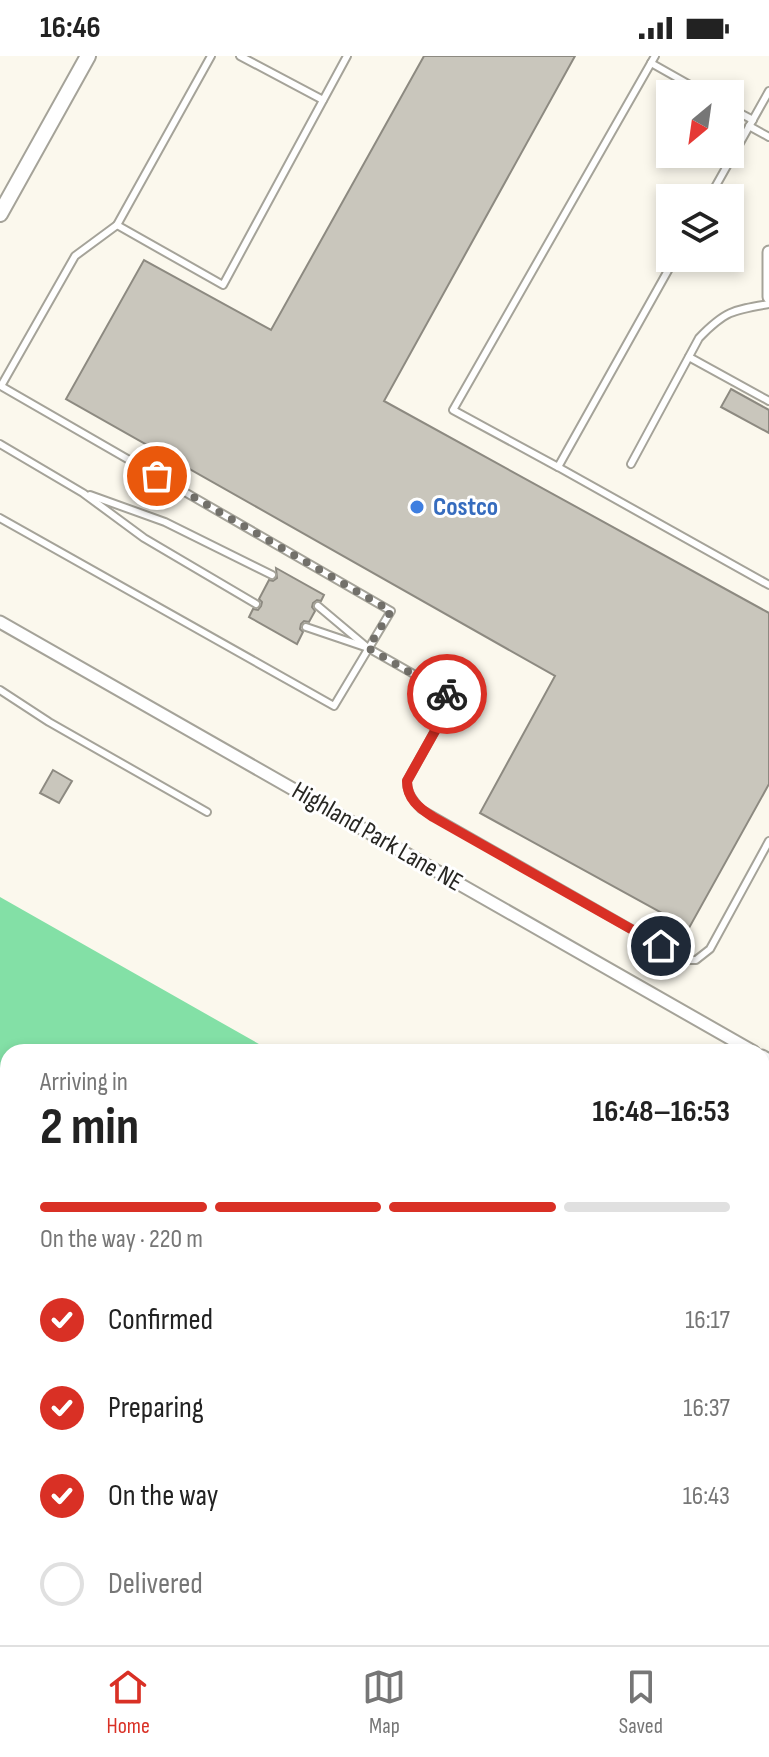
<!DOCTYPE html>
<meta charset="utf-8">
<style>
:root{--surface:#fff;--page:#f6f6f6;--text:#222;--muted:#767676;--line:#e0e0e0;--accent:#d93025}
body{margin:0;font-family:"Sofia Sans Condensed",sans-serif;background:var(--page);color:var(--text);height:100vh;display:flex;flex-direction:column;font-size:30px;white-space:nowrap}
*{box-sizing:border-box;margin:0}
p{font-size:26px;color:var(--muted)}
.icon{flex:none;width:44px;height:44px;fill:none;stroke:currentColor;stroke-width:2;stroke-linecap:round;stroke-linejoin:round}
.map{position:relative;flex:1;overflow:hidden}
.sheet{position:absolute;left:0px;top:988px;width:770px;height:602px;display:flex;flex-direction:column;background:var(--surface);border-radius:24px 24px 0 0;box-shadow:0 4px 12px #0003}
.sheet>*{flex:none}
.needle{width:52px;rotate:209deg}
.buttons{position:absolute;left:656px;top:24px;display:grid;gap:16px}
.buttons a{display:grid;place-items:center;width:88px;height:88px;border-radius:0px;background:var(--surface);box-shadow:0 4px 12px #0003;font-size:40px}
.pin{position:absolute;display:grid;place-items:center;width:68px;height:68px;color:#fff;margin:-34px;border:4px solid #fff;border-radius:50%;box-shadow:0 2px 8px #0007}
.courier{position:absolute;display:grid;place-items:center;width:80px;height:80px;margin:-40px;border:6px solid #d93025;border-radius:50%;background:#fff;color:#222;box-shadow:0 2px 10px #0007}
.head em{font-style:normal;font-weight:700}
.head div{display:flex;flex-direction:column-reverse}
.head{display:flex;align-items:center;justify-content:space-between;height:136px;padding:0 40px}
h1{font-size:52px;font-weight:700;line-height:60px}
.bar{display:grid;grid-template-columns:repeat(4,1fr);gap:12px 8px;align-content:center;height:96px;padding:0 40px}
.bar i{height:10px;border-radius:6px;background:var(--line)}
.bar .selected{background:var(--accent)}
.bar p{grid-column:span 4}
ol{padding:0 40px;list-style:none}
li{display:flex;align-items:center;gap:24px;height:88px}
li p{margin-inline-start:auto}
li .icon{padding:8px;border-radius:50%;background:var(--accent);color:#fff;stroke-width:4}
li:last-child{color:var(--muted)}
li i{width:44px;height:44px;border:4px solid var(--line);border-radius:50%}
.status{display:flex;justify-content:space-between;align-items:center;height:56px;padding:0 40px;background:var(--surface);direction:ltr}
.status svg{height:22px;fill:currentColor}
.dock{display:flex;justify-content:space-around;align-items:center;height:112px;border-top:2px solid var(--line);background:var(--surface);font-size:22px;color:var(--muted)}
.dock a{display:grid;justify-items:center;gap:4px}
.dock .selected{color:var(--accent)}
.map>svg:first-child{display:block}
.green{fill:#83e0a6}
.building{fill:#c9c6bc;stroke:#8d8a81;stroke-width:2}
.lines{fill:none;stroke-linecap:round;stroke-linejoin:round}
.service-casing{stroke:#a5a399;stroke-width:10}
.minor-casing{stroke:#a5a399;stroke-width:15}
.tertiary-casing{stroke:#a5a399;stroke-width:18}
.service{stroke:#fff;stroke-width:6}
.minor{stroke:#fff;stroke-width:11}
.tertiary{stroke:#fff;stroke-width:14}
.done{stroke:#72706a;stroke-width:8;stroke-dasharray:0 14.4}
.route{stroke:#d93025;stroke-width:10}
.shop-dot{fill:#3f7fe0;stroke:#fff;stroke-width:3}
.labels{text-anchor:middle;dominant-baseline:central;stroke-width:6;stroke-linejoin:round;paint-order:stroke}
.shop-label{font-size:26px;font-weight:bold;fill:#366cbe;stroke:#fff;text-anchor:start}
.street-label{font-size:26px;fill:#282723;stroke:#fff}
</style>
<div class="status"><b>16:46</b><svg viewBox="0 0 49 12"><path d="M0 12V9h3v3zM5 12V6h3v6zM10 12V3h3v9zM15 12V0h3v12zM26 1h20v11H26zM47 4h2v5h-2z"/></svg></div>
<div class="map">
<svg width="769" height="1589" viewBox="0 0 769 1589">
<rect width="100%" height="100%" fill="#fbf8ed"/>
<g class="green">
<polygon points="0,841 273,996 8,996 8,1288 0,1284"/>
<polygon points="762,1495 769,1499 769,1589 741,1589 729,1582 762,1582"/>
<polygon points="8,1497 8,1582 444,1582 440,1589 0,1589 0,1503 4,1505"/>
</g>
<g class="building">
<polygon points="424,0 575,0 384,345 769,557 769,728 689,872 480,757 555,620 66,343 144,204 271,274"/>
<polygon points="731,333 769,354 769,377 721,351"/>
<polygon points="276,512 324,539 321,545 317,544 313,547 312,551 315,555 309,566 304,565 301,568 300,573 303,576 297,588 249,561 253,553 258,554 261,550 262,546 259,543 269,524 273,525 277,522"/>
<polygon points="53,714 72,725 59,747 40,737"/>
</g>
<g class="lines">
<defs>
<g id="service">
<polyline points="240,0 323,44"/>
<polyline points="651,7 706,38"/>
<polyline points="730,52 753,64"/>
<polyline points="749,70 769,81"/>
<polyline points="709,142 769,35"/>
<polyline points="117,169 211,0"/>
<polyline points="675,202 558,411 769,529"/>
<polyline points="689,301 769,345"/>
<polyline points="0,388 83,437 144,482 256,548"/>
<path d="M 631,408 L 699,282 C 725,255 733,254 769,248"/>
<polyline points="558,411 453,354 655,0"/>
<polyline points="90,439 165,466 272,519"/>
<polyline points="0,462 334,650 391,555 1,330 75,200 117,169 223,229 347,0"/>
<path d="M 318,550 L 368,592 L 454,641 L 407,725 C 407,737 413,744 421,753 L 686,904 L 696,904 L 710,893 L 769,785"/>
<polyline points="306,571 365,591"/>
<polyline points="0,634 49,666 207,756"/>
</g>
<g id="minor">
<polyline points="769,196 769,241"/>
<polyline points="0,566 754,996"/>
<polyline points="762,1000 769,1004"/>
</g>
<polyline id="tertiary" points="0,158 88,0"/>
</defs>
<use href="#service" class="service-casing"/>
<use href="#minor" class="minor-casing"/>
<use href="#tertiary" class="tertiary-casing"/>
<use href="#service" class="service"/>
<use href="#minor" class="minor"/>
<use href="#tertiary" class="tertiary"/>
</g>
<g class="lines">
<polyline class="done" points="157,420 391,555 368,592 447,638"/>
<path class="route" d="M 447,638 L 454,641 L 407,725 C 407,743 419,752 433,761 L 661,890"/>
</g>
<circle class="shop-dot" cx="417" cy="451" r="8"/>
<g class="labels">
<g class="shop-label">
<text x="433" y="451">Costco</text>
</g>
<g class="street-label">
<text transform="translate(377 781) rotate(30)">Highland Park Lane NE</text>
</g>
</g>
</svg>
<div class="buttons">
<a><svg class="needle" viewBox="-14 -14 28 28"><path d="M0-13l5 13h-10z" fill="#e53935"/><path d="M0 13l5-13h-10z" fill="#767676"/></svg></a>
<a><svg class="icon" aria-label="layers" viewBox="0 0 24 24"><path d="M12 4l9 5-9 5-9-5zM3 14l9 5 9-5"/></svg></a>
</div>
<div class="pin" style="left:157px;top:420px;background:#ea580c"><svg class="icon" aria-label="bag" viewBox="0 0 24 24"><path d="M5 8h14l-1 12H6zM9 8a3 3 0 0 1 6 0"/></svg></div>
<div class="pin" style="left:661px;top:890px;background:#1f2937"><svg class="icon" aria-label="home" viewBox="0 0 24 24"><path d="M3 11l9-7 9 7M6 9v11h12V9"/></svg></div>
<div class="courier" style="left:447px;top:638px"><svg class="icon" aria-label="bike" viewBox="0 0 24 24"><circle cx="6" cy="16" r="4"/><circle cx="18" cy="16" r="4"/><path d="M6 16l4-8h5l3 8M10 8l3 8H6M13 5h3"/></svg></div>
<section class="sheet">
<div class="head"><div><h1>2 min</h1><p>Arriving in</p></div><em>16:48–16:53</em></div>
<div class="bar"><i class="selected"></i><i class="selected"></i><i class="selected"></i><i></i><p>On the way · 220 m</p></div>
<ol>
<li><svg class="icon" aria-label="check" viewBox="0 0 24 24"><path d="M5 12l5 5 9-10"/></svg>Confirmed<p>16:17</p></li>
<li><svg class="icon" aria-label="check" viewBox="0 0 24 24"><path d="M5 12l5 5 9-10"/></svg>Preparing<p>16:37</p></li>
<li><svg class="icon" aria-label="check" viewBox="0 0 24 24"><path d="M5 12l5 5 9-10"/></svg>On the way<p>16:43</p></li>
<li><i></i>Delivered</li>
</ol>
</section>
</div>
<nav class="dock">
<a class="selected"><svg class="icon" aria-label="home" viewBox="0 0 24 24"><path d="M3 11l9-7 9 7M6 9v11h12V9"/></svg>Home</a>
<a><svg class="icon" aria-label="map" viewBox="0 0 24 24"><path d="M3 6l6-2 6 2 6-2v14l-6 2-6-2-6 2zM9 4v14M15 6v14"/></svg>Map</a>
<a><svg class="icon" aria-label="saved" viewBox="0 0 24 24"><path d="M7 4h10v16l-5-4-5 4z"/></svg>Saved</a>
</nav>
